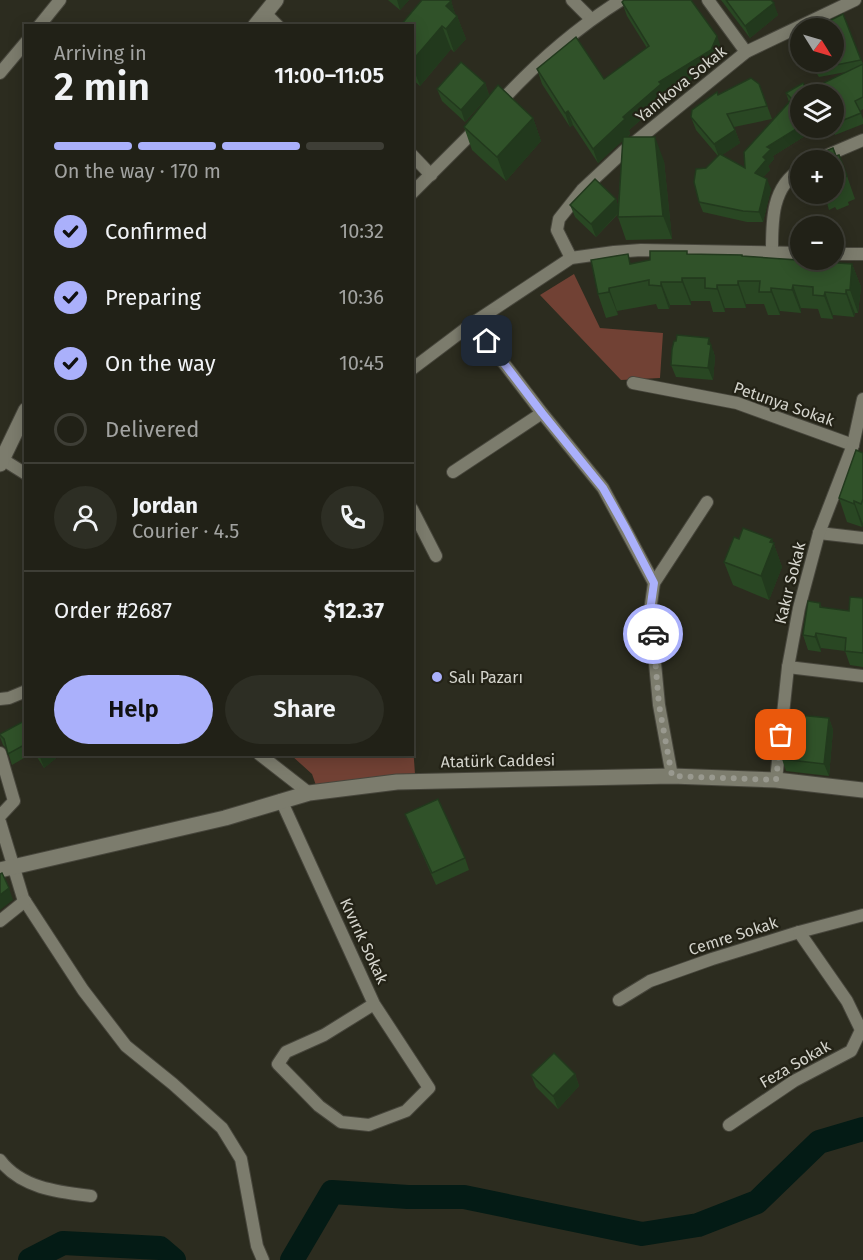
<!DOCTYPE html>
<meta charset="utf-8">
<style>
:root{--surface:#212117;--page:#2d2e24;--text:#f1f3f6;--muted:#a2a3a1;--line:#3e3e36;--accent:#aab0fb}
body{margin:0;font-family:"Fira Sans",sans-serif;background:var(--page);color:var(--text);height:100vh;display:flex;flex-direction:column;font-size:22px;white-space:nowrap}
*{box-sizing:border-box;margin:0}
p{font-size:20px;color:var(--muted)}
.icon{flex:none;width:33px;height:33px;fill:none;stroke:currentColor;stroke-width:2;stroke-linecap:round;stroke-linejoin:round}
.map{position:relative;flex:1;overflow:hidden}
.panel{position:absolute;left:24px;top:24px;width:390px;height:732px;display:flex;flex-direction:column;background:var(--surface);border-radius:0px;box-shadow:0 3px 15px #0003,0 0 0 2px var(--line)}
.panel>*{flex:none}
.needle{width:39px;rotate:127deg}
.buttons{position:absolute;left:790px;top:18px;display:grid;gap:12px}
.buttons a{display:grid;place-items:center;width:54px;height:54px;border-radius:50%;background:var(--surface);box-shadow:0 3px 15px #0003,0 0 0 2px var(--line);font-size:30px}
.pin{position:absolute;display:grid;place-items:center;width:51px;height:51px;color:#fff;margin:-26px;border-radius:12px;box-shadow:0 3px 9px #0006}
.courier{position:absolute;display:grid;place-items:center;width:60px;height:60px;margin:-30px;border:4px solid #aab0fb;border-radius:50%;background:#fff;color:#222;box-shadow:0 2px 8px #0007}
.overview em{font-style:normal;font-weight:600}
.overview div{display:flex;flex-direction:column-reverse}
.overview{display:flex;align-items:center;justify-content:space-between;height:102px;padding:0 30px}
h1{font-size:39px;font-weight:600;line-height:45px}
.bar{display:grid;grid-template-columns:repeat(4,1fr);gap:9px 6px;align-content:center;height:72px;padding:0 30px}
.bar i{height:8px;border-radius:4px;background:var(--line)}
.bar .selected{background:var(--accent)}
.bar p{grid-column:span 4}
.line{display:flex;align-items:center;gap:15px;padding:0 30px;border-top:2px solid var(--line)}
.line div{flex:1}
.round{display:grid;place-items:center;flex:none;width:63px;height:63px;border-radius:32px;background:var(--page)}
ol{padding:0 30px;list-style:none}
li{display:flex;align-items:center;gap:18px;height:66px}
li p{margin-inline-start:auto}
li .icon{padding:6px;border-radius:50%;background:var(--accent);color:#111;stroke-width:4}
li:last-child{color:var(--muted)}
li i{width:33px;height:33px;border:3px solid var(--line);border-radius:50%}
.cta{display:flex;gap:12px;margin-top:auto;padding:12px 30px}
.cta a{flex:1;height:69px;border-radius:36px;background:var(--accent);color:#111;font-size:24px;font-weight:600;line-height:69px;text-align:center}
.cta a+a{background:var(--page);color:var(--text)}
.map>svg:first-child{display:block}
.green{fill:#714134}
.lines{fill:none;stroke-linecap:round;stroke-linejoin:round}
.river{stroke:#041b15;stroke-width:24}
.street-casing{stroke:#47463c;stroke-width:14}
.secondary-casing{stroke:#47463c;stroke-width:17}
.street{stroke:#7c7c6d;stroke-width:12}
.secondary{stroke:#7c7c6d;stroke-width:15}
.wall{fill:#294723}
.shaded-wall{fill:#22391d}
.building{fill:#305229;stroke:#22391d;stroke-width:1.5}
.done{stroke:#99998f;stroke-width:6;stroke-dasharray:0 10.8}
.route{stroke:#aab0fb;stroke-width:8}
.poi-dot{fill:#aab0fb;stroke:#232216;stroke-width:2}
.labels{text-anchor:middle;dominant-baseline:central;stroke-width:4.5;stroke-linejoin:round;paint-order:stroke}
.street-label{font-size:16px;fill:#d4d4cc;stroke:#232216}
.poi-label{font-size:16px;fill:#d4d4cc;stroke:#232216;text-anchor:start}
</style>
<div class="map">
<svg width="863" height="1260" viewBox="0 0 863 1260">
<rect width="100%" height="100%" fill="#2c2c1f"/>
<g class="green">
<polygon points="574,274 600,328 663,333 660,378 621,380 540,295"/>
<polygon points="413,746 415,774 318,791 312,774 291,755 412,754"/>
</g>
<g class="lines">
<g class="river">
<polyline points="30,1260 63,1243 160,1248 174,1260"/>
<polyline points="292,1260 332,1192 408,1197 464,1197 642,1234 698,1225 757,1202 819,1142 863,1129"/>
</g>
<defs>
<g id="street">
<polyline points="572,0 591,19"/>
<polyline points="708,0 746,52"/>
<polyline points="265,13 278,26"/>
<polyline points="39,26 60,0"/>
<polyline points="0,73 26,42"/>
<path d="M 497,106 C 533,66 575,29 621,0"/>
<polyline points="412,155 431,175"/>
<polyline points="816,160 863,140"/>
<polyline points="412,193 477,128"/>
<path d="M 772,252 C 772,222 771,187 801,169"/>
<polyline points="834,254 863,254"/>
<polyline points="571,258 557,230 559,219 582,190 624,151 746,52 855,0"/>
<polyline points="473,323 542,413 603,488 654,583"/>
<polyline points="412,369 473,323 571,258 614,252 641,250 801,253"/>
<polyline points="633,383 737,403 853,445"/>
<polyline points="2,459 26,474"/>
<polyline points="453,472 542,413"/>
<polyline points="412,509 436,556"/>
<polyline points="819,533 863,538"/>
<polyline points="788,667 863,676"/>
<polyline points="0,699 9,698 26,691"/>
<polyline points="0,753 14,801 0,816"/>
<polyline points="259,754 309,793"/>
<polyline points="672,776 659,705 650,611 654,583 707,502"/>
<polyline points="776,780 788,667 799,608 819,533 853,445 863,399"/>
<polyline points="281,800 374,1004 429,1088 406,1111 369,1125 341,1122 319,1106 278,1064 286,1052 324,1035 374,1004"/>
<polyline points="0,822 23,898 83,990 126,1046 173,1084 222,1128 241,1159 257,1246 263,1260"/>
<polyline points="0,921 25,901"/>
<polyline points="619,1000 650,981 712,959 799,932 863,915"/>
<polyline points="729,1125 794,1081 851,1051 861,1030 847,1001 799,932"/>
<path d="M 0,1160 C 21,1188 58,1192 91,1196"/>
</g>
<g id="secondary">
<polyline points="255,26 276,0"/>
<polyline points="0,464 26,410"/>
<polyline points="0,870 225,818 309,793 397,782 672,776 776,780 863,790"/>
</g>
</defs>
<use href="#street" class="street-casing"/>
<use href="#secondary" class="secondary-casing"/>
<use href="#street" class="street"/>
<use href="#secondary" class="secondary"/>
</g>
<g class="wall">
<polygon points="388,0 409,0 400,10"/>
<polygon points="721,0 771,0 778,15 750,38"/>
<polygon points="451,1 455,14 457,16 466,39 454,52 451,49 420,86 412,79 412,26"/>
<polygon points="622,2 722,50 716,65 665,96 666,98 629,130 630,134 627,137 664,161 672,239 626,240 618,217 618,214 596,237 575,217 570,205 616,199 618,206 623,140 598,163 573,125 570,127 542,84 537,69 604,79 647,48 627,16"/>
<polygon points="843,14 863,64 863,109 860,111 863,119 863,124 835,135 830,128 834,128 834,94 801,94 813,131 773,156 774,159 768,166 770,170 763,177 771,189 763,222 747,222 703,212 699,202 706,168 718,156 696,130 691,117 718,95 759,84 772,119 734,127 740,143 722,155 745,168 789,102 786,93 807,91 846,72 819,77 809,62 834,62"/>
<polygon points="485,83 489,95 465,122 442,101 437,89"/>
<polygon points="533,118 541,141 506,181 472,150 464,127"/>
<polygon points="836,156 847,176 855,199 848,202 849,205 837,210 835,207 829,210 827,203 824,204 821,196 817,198 815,194 834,194 834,160"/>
<polygon points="688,254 742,255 743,256 852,264 861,287 858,313 855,313 854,317 833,315 833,319 821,318 818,309 801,308 801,313 780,311 780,315 768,315 764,304 746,304 746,308 725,308 725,312 713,312 710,301 691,301 691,305 670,305 669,309 658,309 656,304 617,311 618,315 606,318 598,294 631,264"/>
<polygon points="713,350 715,357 713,380 676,377 671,365"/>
<polygon points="863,453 863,524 862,527 847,522 839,498"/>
<polygon points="739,539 772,539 782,567 769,600 733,585 724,562"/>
<polygon points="863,598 863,667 850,665 845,651 821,648 821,652 808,650 803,635 820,603 822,608 849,611"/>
<polygon points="829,718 833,730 829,776 786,771 782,759"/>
<polygon points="26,720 26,754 31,754 12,765 7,749 3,745 0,737 0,734"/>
<polygon points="35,754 61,754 44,768"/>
<polygon points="405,814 465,858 469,870 436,885 410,826"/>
<polygon points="575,1074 579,1086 558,1109 536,1087 531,1075"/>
</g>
<g class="shaded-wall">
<polygon points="397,0 409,0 400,10"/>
<polygon points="451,1 456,17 457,16 466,39 454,52 446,29 446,6"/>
<polygon points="774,3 778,15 750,38 745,26"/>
<polygon points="442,26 451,49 420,86 412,65 412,61"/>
<polygon points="717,36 722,50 716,65 665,96 666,98 629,130 630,134 598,163 593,149 623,117 659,82"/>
<polygon points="485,83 489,95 465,122 461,110"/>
<polygon points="568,111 573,125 570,127 565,113"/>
<polygon points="533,118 541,141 506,181 497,157"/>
<polygon points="801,126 801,128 815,128 813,131 773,156 774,159 768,166 770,170 758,183 755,173 763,157 767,147"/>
<polygon points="735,130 740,143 719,157 714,144"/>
<polygon points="655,137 664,161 672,239 663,216"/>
<polygon points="767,179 771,189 763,222 759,212"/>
<polygon points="616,199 620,211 596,237 591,224"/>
<polygon points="852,264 861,287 858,313 850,290"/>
<polygon points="682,278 691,301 691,305 682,282"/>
<polygon points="738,281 746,304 746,308 738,285"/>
<polygon points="661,282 670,305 669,309 661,286"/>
<polygon points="717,285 725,308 725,312 717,289"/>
<polygon points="793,285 801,308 801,313 792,290"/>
<polygon points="609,288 617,311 618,315 609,292"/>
<polygon points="771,288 780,311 780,315 771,292"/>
<polygon points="846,290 855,313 854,317 846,294"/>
<polygon points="825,292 833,315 833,319 824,296"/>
<polygon points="709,338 715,357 713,380 708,368"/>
<polygon points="854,501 863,524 862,527 854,504"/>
<polygon points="772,539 782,567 769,600 761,576"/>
<polygon points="816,633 821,648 821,652 815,637"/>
<polygon points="829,718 833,730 829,776 824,764"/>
<polygon points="43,754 61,754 44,768 40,757"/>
<polygon points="9,888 13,900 0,910 0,895"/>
<polygon points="575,1074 579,1086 558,1109 553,1096"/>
</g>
<g class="building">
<polygon points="422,0 449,0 451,1 446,6 457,16 446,29 442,26 412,61 412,26 400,26"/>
<polygon points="624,0 691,0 717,36 711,50 659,82 661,84 623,117 625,119 593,149 568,111 565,113 537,69 576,37 604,79 649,46 622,2"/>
<polygon points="726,0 771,0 774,3 745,26"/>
<polygon points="843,14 861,60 816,69 812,62 834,62 834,28 815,28"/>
<polygon points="801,35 801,45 796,38"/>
<polygon points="461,62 485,83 461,110 437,89"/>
<polygon points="863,64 863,97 855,101 861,113 834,124 834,94 801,94 801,126 767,147 771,149 763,157 766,160 755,173 767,179 759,212 743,211 699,202 694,182 696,169 706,168 720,154 745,168 744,152 792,99 786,93 803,83 807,91"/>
<polygon points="751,78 759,84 767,106 727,114 735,130 714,144 691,117 692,110 717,92 718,95"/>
<polygon points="498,85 533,118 497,157 464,127"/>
<polygon points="623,137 655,137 663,216 618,217"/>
<polygon points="833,148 836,156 839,155 847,176 840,179 841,182 834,184 834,160 803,160"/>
<polygon points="595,179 616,199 591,224 570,205"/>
<polygon points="650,251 687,251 687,254 742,255 742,256 852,264 850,290 846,290 846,294 825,292 824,296 813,295 813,287 793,285 792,290 771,288 771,292 759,292 760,281 738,281 738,285 717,285 717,289 705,288 705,278 682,278 682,282 661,282 661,286 649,285 649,280 609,288 609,292 598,294 591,260 628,254 630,264 650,260"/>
<polygon points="677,335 709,338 708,344 711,345 708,368 671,365 672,349 674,341 676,341"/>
<polygon points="856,450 863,453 863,499 861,504 854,501 854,504 839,498"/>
<polygon points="743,528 772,539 770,542 774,543 761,576 724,562 734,537 739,539"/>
<polygon points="850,597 863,598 863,653 845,651 846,638 816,633 815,637 803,635 808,601 820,603 820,607 849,611"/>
<polygon points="26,705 26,712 22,708"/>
<polygon points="788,714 829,718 824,764 782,759"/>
<polygon points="26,720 26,744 8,754 4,739 0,735 0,734"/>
<polygon points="438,799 465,858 432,873 405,814"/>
<polygon points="2,873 9,888 0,895 0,874"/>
<polygon points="554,1053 575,1074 553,1096 531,1075"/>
</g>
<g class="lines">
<polyline class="done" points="653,634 659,705 672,776 776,780 781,735"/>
<polyline class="route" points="487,341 542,413 603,488 626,529 654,583 650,611 653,634"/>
</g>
<circle class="poi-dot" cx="437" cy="677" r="6"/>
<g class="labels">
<g class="street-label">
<text transform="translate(681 84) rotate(-39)">Yanıkova Sokak</text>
<text transform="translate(784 404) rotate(19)">Petunya Sokak</text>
<text transform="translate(790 583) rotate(-76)">Kakır Sokak</text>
<text transform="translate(498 761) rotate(-1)">Atatürk Caddesi</text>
<text transform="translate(733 936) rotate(-18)">Cemre Sokak</text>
<text transform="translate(364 941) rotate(65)">Kıvırık Sokak</text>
<text transform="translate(795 1064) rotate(-30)">Feza Sokak</text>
</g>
<g class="poi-label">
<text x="449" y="677">Salı Pazarı</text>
</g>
</g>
</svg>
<div class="buttons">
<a><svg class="needle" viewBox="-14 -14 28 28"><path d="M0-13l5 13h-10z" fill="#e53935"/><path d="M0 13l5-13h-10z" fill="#a2a3a1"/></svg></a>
<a><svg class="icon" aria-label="layers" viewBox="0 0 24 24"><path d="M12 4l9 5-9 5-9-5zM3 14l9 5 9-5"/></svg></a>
<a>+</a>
<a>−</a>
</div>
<div class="pin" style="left:781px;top:735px;background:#ea580c"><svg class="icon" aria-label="bag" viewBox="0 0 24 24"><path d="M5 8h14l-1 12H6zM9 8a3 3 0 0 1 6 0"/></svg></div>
<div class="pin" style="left:487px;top:341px;background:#1f2937"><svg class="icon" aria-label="home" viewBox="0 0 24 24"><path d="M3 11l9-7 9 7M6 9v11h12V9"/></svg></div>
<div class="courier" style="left:653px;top:634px"><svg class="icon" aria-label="car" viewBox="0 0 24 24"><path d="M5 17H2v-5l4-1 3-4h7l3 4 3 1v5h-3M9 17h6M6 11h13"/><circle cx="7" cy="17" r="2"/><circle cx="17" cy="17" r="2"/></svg></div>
<section class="panel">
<div class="overview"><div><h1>2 min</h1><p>Arriving in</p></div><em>11:00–11:05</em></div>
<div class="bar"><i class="selected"></i><i class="selected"></i><i class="selected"></i><i></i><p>On the way · 170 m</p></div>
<ol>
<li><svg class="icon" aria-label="check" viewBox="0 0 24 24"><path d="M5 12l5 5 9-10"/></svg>Confirmed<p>10:32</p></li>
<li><svg class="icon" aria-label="check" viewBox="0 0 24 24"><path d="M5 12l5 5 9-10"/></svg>Preparing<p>10:36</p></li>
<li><svg class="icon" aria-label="check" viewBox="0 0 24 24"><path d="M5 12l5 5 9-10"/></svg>On the way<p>10:45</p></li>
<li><i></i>Delivered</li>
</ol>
<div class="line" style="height:108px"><a class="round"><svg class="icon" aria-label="person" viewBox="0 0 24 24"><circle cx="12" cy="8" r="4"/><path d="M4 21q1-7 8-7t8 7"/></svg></a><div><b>Jordan</b><p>Courier · 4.5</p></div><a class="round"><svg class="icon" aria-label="phone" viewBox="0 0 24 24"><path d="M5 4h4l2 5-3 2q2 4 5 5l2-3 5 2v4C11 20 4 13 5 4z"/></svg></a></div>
<div class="line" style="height:78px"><div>Order #2687</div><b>$12.37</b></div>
<div class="cta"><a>Help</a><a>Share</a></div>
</section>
</div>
